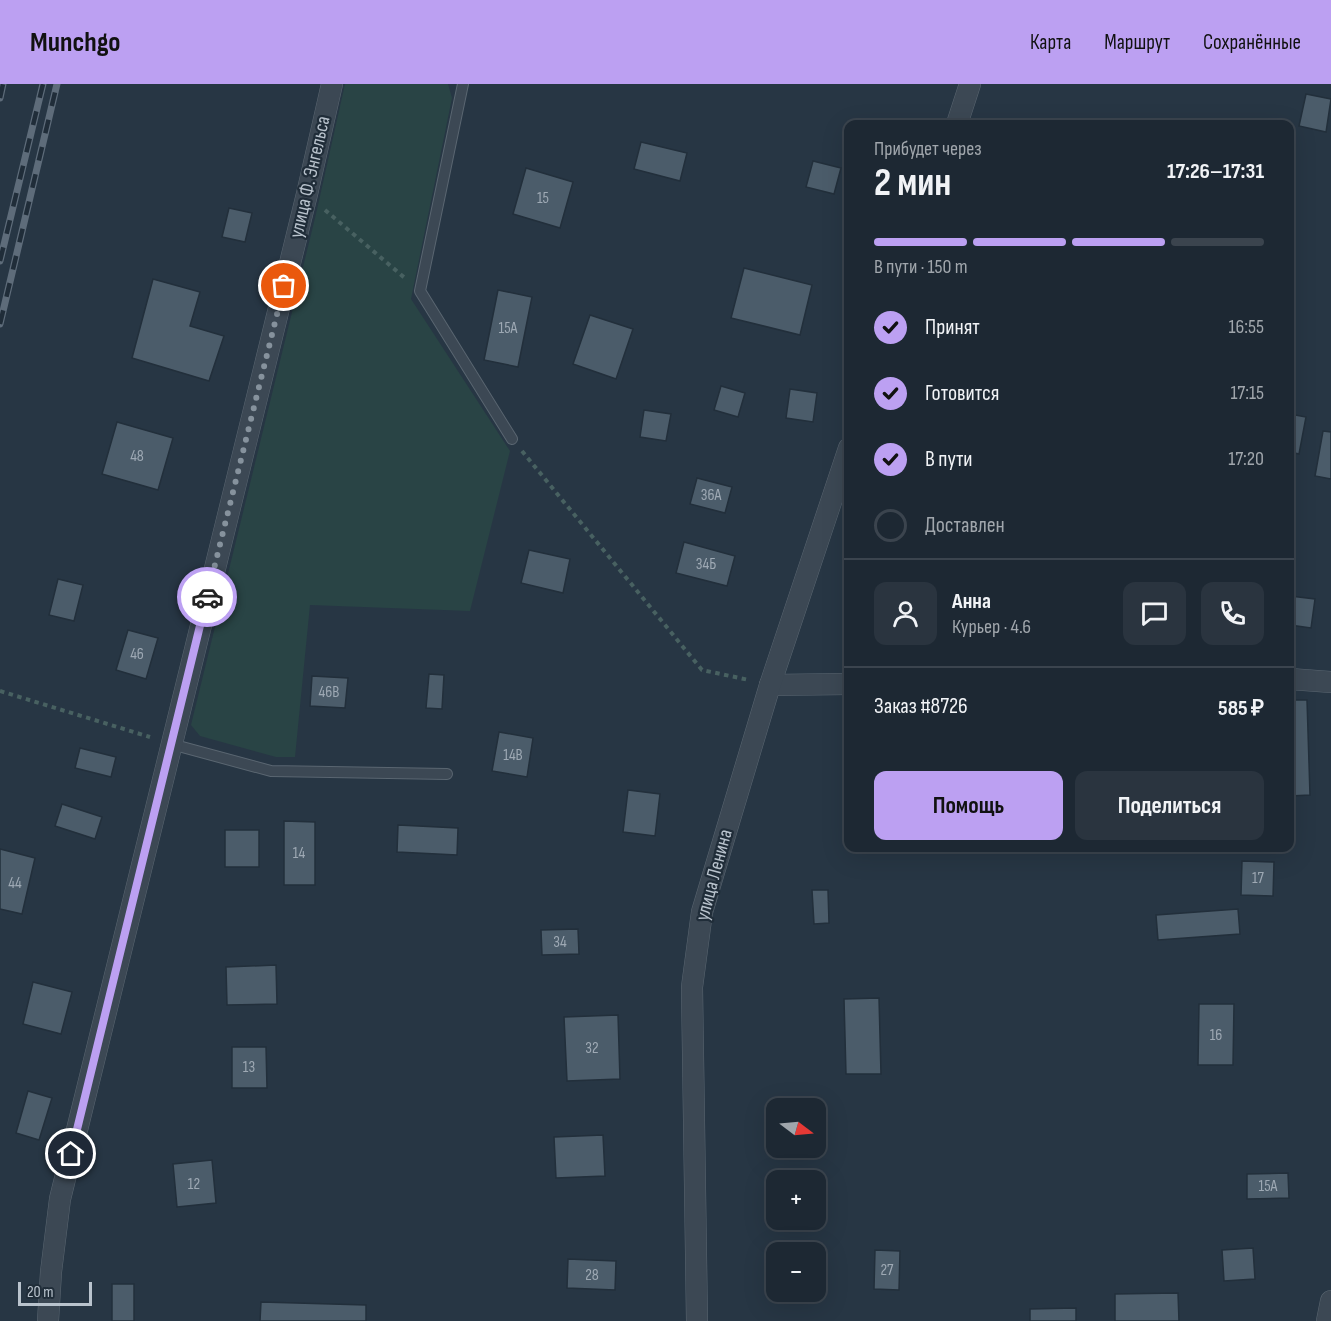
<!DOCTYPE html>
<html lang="ru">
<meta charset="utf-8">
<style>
:root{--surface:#1d2833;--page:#2a343f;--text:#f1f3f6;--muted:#a0a6ac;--line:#3b444e;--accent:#bca0f2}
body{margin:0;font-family:"Sofia Sans Condensed",sans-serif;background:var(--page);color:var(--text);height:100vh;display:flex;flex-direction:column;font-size:22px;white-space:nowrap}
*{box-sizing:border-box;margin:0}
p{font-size:20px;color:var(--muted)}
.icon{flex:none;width:33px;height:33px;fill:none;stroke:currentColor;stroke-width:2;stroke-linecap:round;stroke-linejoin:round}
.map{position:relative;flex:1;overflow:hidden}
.drawer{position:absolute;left:844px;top:36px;width:450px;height:732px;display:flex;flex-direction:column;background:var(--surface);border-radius:12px;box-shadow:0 6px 24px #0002,0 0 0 2px var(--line)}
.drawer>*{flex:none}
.needle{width:39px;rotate:106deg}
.controls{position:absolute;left:766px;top:1014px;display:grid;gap:12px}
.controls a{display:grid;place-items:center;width:60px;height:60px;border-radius:12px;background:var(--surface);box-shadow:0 6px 24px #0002,0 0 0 2px var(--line);font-size:30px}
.scale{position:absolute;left:18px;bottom:15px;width:74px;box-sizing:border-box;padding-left:6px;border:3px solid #b9c3cd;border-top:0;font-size:16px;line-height:21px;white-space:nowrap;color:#b9c3cd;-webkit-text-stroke:4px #202d39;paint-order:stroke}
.pin{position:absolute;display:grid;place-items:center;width:51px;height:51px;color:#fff;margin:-26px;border:3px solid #fff;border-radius:50%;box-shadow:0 2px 6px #0007}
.courier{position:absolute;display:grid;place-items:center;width:60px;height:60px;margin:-30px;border:4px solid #bca0f2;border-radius:50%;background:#fff;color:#222;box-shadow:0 2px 8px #0007}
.head em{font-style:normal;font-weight:700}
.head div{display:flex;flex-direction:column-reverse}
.head{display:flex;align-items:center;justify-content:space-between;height:102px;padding:0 30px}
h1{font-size:39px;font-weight:700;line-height:45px}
.bar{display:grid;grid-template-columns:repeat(4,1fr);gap:9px 6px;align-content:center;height:72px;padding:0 30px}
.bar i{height:8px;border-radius:4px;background:var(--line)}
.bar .selected{background:var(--accent)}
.bar p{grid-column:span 4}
.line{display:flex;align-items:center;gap:15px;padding:0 30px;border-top:2px solid var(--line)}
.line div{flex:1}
.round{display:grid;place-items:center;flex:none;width:63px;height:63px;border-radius:12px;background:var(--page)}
ol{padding:0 30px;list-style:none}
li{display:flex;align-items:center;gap:18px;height:66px}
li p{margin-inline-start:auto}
li .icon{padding:6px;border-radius:50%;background:var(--accent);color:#111;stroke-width:4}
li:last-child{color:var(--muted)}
li i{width:33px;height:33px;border:3px solid var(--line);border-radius:50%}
.action{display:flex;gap:12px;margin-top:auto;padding:12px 30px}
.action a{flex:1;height:69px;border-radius:12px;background:var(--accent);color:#111;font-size:24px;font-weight:700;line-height:69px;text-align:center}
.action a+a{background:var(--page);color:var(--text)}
header{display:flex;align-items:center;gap:36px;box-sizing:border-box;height:84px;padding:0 30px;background:var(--accent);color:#111}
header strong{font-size:28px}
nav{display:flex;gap:33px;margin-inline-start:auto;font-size:21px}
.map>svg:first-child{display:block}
.green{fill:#294445}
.building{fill:#4b5c6a;stroke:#222f3b;stroke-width:1.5}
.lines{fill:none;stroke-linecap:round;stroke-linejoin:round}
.service-casing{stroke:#5a6671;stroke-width:12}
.minor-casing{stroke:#5a6671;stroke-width:22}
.path{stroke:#486161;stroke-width:4;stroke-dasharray:4.5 4.5;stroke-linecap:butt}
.service{stroke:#3c4854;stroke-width:10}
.minor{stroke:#3c4854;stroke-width:21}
.rail-casing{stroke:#5e6c7a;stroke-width:7}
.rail{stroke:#202d39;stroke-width:4.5;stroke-dasharray:14;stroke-linecap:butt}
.done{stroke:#86929d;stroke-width:6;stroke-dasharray:0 10.8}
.route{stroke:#bca0f2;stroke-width:8}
.labels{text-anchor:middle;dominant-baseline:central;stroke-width:4.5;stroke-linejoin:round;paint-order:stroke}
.number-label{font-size:16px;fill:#9ea9b4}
.street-label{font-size:20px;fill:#b9c3cd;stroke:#202d39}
</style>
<header>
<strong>Munchgo</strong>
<nav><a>Карта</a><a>Маршрут</a><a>Сохранённые</a></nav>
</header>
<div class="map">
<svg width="1331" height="1237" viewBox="0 0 1331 1237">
<rect width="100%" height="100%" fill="#273644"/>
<polygon class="green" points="345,0 448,0 452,14 411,215 510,367 470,527 310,521 295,673 276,673 200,652 191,641 316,130"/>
<g class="building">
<polygon points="1306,10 1331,15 1326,48 1299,42"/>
<polygon points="641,58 687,69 680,97 634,85"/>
<polygon points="813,77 841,84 834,110 806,103"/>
<polygon points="526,84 573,98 560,144 513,130"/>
<polygon points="229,124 252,129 245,158 222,153"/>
<polygon points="744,184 812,201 800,251 731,234"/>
<polygon points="153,195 200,208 190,242 224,252 209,297 132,274"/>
<polygon points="498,206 532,213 518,283 484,276"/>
<polygon points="590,231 633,245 616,295 573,280"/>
<polygon points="721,302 745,309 738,333 714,326"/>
<polygon points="790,305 817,309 813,338 786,334"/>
<polygon points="644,326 671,330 666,357 640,353"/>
<polygon points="1290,330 1306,333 1299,370 1290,368"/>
<polygon points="117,338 173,354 158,406 102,390"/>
<polygon points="1323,347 1331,348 1331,395 1315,392"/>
<polygon points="697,394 732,403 725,429 690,420"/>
<polygon points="684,458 735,472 727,502 676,489"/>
<polygon points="529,466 570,475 563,509 521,499"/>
<polygon points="58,495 83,501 74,537 49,531"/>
<polygon points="1290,512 1315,515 1311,544 1290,541"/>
<polygon points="128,546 158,554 146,595 116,586"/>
<polygon points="429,590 444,591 442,625 426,624"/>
<polygon points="312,592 348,594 345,624 310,622"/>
<polygon points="1290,616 1307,616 1310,711 1290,712"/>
<polygon points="499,648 533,654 527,693 492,687"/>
<polygon points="80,664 116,673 111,693 75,684"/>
<polygon points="628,706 660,710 655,752 623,748"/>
<polygon points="62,720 102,733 95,755 55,742"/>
<polygon points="284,737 315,738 315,801 284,801"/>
<polygon points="398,741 458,744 457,771 397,768"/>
<rect x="225" y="746" width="34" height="37"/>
<polygon points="0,765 35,774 22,830 0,825"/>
<polygon points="1242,777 1274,778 1273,812 1241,811"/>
<polygon points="812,806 828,806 829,839 814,840"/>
<polygon points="1238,825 1240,850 1158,856 1156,831"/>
<polygon points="578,845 579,870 542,871 541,846"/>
<polygon points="276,881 277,920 227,921 226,883"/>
<polygon points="33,898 72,908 61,950 23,940"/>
<polygon points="879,914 881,990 846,990 844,915"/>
<polygon points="1199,920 1234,920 1233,981 1198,981"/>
<polygon points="618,931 620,995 567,997 564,933"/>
<polygon points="232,963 266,963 267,1004 232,1004"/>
<polygon points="28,1007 52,1014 39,1056 16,1049"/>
<polygon points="603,1051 605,1092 556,1094 554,1053"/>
<polygon points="212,1076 216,1119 177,1123 173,1080"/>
<polygon points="1288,1089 1289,1114 1247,1115 1247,1090"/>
<polygon points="1253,1164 1255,1195 1224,1197 1222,1166"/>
<polygon points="875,1166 900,1167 899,1206 874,1205"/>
<polygon points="568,1175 616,1177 615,1206 567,1204"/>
<rect x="112" y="1200" width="22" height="37"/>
<polygon points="1178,1209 1179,1237 1115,1237 1115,1210"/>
<polygon points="261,1218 366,1221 366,1237 260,1237"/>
<polygon points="1076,1224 1076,1237 1030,1237 1030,1225"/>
</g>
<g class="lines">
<defs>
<g id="service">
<polyline points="463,0 420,207 512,355"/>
<polyline points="171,660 271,687 447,690"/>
</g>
<g id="minor">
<polyline points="957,40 970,0"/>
<polyline points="1290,595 1331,598"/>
<polyline points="770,601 849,600"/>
<polyline points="48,1237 51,1188 60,1115 307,110 332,0"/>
<polyline points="697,1237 692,903 702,828 770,601 849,364"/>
<polyline points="1327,1237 1331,1217"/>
</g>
</defs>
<use href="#service" class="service-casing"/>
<use href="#minor" class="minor-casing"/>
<g class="path">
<polyline points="325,126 406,195"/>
<polyline points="522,367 702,586 749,596"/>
<polyline points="0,607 150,653"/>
</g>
<use href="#service" class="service"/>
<use href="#minor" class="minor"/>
<defs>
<g id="rail">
<polyline points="0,14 3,0"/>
<polyline points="0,177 43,0"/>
<polyline points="0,240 57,0"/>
</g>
</defs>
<use href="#rail" class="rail-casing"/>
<use href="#rail" class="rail"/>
</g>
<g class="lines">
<polyline class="done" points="207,513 284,202"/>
<polyline class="route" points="71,1070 207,513"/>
</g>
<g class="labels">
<g class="number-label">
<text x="543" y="114">15</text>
<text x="508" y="244">15А</text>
<text x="137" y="372">48</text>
<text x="711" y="411">36А</text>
<text x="706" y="480">34Б</text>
<text x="137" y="570">46</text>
<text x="329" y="608">46В</text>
<text x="513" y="671">14В</text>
<text x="299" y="769">14</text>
<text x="1258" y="794">17</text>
<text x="15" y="799">44</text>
<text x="560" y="858">34</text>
<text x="1216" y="951">16</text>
<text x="592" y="964">32</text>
<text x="249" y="983">13</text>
<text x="194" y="1100">12</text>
<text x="1268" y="1102">15А</text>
<text x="887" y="1186">27</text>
<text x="592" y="1191">28</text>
</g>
<g class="street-label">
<text transform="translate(310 93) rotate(-77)">улица Ф. Энгельса</text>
<text transform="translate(714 791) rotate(-75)">улица Ленина</text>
</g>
</g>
</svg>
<div class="controls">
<a><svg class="needle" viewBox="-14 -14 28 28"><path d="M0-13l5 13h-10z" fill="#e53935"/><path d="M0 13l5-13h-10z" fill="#a0a6ac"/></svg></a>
<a>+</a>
<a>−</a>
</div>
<div class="scale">20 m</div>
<div class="pin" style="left:284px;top:202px;background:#ea580c"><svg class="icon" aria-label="bag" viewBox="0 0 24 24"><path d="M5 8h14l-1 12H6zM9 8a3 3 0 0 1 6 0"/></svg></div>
<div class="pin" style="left:71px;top:1070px;background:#1f2937"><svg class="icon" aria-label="home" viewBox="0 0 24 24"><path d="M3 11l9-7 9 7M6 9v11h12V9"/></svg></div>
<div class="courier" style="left:207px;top:513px"><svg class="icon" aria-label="car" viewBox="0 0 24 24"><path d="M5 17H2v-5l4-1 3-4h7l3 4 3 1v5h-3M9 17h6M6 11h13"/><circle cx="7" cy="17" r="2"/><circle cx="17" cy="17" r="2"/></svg></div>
<section class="drawer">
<div class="head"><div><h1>2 мин</h1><p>Прибудет через</p></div><em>17:26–17:31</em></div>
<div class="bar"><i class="selected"></i><i class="selected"></i><i class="selected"></i><i></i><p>В пути · 150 m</p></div>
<ol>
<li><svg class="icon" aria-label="check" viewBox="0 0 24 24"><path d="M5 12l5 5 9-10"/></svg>Принят<p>16:55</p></li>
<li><svg class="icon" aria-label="check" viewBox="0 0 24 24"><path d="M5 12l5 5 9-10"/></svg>Готовится<p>17:15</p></li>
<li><svg class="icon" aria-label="check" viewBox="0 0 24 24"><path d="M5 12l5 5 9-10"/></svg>В пути<p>17:20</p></li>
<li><i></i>Доставлен</li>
</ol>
<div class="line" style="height:108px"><a class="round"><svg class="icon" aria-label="person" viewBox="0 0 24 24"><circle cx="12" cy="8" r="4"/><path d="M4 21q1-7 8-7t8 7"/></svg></a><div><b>Анна</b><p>Курьер · 4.6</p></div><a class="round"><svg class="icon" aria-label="chat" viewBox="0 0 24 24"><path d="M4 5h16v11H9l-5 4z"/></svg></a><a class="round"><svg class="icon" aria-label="phone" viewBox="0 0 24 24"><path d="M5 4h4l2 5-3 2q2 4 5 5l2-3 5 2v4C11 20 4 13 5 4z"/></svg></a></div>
<div class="line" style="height:78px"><div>Заказ #8726</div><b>585 ₽</b></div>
<div class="action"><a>Помощь</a><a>Поделиться</a></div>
</section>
</div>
